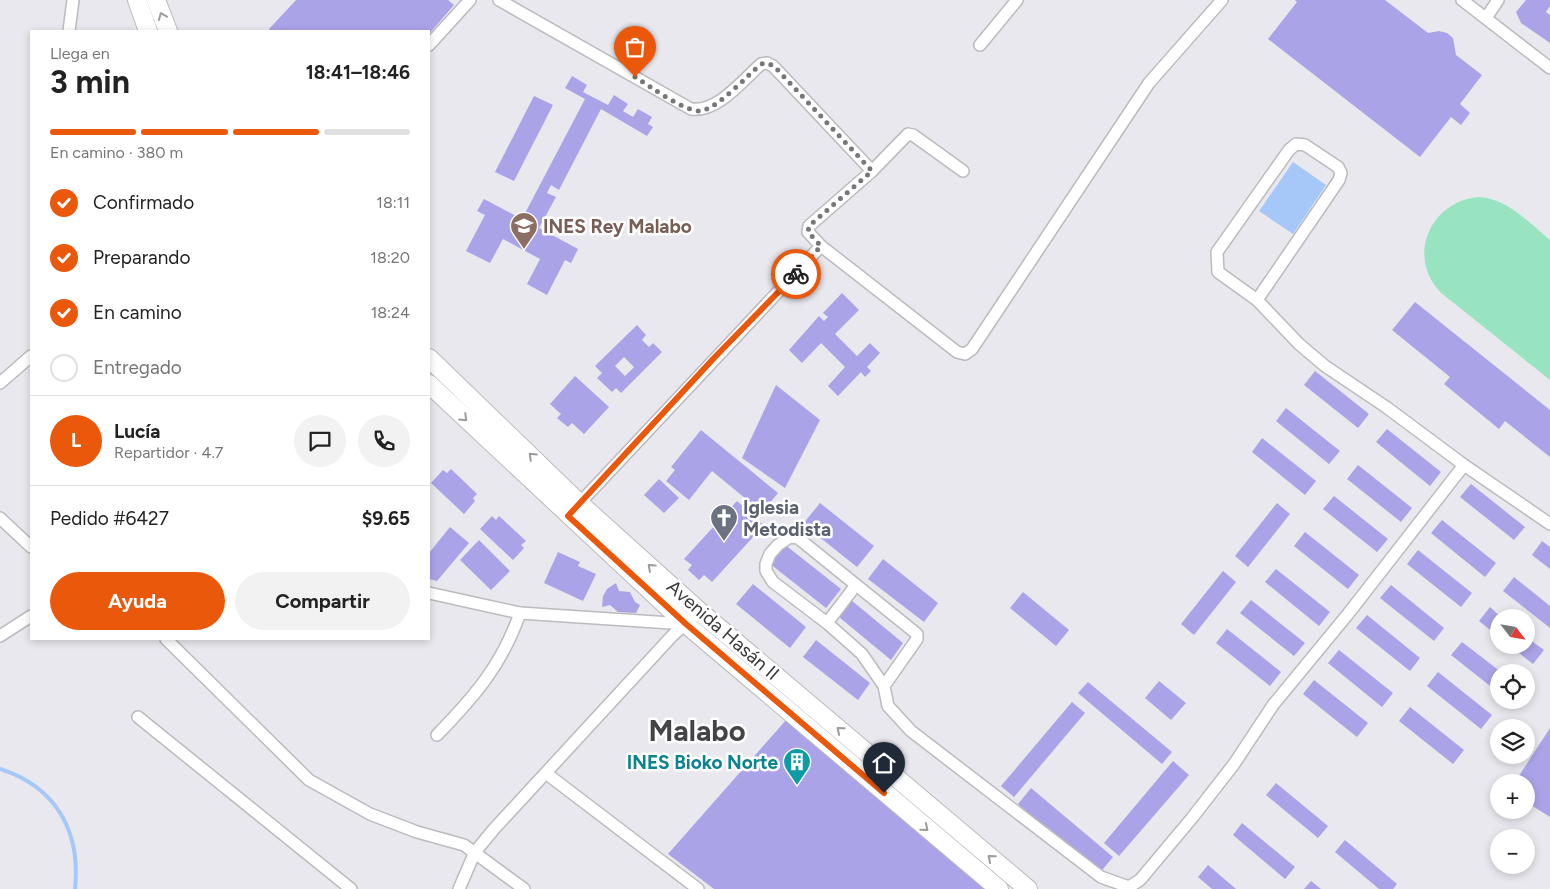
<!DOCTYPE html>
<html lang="es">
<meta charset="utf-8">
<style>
:root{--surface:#fff;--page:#f2f2f2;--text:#222;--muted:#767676;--line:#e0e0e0;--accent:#ea580c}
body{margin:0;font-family:Figtree,sans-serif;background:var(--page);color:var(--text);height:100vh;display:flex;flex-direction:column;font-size:19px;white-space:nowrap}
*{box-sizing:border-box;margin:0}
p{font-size:16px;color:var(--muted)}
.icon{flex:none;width:28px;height:28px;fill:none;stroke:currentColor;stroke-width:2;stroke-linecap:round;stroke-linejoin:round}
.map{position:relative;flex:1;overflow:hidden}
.panel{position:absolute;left:30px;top:30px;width:400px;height:610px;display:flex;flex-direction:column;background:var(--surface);border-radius:0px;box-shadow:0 2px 8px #0003}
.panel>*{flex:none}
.needle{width:32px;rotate:121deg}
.tools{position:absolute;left:1490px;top:609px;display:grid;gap:10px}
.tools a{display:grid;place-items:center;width:45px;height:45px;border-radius:50%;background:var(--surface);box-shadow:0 2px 8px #0003;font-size:25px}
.pin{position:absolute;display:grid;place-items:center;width:42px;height:42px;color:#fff;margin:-51px -21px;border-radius:50% 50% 50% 0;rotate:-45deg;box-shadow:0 0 5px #0007}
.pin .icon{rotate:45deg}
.courier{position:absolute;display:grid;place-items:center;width:50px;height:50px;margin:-25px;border:4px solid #ea580c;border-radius:50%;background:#fff;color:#222;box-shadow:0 1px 6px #0007}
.head em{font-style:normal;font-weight:700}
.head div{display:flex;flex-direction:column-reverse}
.head{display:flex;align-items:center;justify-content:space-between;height:85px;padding:0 20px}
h1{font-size:32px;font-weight:700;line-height:38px}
.bar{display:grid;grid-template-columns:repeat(4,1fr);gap:8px 5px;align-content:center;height:60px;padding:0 20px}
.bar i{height:6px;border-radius:4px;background:var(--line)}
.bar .on{background:var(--accent)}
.bar p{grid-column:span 4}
.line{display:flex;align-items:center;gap:12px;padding:0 20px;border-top:1px solid var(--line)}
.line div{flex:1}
.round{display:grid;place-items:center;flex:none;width:52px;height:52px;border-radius:26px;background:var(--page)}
ol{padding:0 20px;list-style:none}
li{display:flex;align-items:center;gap:15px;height:55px}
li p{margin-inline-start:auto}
li .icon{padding:5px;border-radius:50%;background:var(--accent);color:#fff;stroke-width:4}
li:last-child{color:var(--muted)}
li i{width:28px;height:28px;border:2px solid var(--line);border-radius:50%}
.button{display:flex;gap:10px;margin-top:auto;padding:10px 20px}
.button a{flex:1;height:58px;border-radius:30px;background:var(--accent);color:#fff;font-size:20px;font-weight:700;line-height:58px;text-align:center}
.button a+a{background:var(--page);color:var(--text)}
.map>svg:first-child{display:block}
.green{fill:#99e4c0}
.water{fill:#a6c8f9}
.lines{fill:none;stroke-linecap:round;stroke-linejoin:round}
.stream{stroke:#a6c8f9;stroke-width:4}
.building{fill:#aaa3e8;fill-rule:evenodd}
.street-casing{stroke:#bababf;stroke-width:14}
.primary-casing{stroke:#bababf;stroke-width:20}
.street{stroke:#fff;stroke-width:11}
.primary{stroke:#fff;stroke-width:18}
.oneway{stroke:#9c9c9e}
.done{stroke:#77777a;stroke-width:5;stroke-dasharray:0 9}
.route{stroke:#ea580c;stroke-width:6}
.labels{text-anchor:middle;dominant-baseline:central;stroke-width:5;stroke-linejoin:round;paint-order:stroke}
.education-label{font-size:19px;font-weight:bold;fill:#785e54;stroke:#fff;text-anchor:start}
.worship-label{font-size:19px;font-weight:bold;fill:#5b616d;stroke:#fff;text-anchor:start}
.street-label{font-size:19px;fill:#3a3a3c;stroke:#fff}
.culture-label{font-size:19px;font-weight:bold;fill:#0d838f;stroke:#fff;text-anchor:end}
.town-label{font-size:29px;font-weight:bold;fill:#444448;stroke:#fff}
</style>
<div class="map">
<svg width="1550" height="889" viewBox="0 0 1550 889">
<rect width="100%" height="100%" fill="#e8e8ee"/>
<path class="green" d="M 1479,197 C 1508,199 1528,222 1550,240 L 1550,380 L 1440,292 C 1406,255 1431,201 1479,197 Z"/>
<polygon class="water" points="1293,162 1326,185 1293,234 1259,211"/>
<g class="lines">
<path class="stream" d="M 0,769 C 56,787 81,831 75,889"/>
</g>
<g class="building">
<polygon points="296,0 448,0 454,5 429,34 429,31 271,31 269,29"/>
<polygon points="1295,0 1385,0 1428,33 1439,31 1447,33 1453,38 1456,55 1482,75 1460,104 1470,113 1461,125 1451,117 1420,157 1268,39 1297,2"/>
<polygon points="1526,0 1550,0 1550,6 1546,12 1550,15 1550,43 1521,23 1516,12"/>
<polygon points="572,76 587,85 583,92 608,105 614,95 628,104 623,111 633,117 638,109 652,117 648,124 653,127 647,136 601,109 559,190 551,185 547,193 556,197 539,228 578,249 571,263 565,260 547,295 527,284 540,259 503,239 490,263 466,251 485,215 477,211 484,199 522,219 585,99 565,88"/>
<polygon points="534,96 553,105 514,181 495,172"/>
<polygon points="842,293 859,310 835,334 857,356 870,343 880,353 867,367 871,371 865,377 861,372 838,396 828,386 845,367 821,343 802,363 789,350 819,316 824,321 828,317 823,313"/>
<polygon points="1415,302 1550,410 1550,457 1505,421 1499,429 1444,384 1450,377 1392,330"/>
<path d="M 637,325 L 646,335 L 642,340 L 649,347 L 653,343 L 662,352 L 621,393 L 616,388 L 612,392 L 597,378 L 602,373 L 595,366 ZM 624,357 L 634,367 L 625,376 L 615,366 Z"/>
<polygon points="1315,371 1369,414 1358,428 1304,385"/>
<polygon points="575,376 609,407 584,434 572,423 568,427 557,418 561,414 550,404"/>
<polygon points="776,385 820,420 785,488 742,458"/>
<polygon points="1286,408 1340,451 1329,464 1276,421"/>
<polygon points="1387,429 1441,472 1430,486 1376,442"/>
<polygon points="701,430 778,493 762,512 712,471 689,500 666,481 675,470 671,467"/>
<polygon points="1262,438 1316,481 1305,495 1252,452"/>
<polygon points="1358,465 1412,508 1401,522 1347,479"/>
<polygon points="451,469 477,494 473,498 475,501 464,514 431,483 443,470 447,473"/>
<polygon points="659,479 679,498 664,513 644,495"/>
<polygon points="1471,484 1525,527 1514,540 1460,497"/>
<polygon points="1334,496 1388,539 1377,552 1323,509"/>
<polygon points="737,501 764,525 712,582 704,575 699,580 688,570 692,565 684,559"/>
<polygon points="820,503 874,546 857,567 803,524"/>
<polygon points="1277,503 1290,514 1248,567 1235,556"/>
<polygon points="492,516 496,520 499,516 526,541 521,545 524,548 513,560 480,529"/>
<polygon points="1442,520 1496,563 1485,577 1431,533"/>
<polygon points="450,527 469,543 437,581 429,579 429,553"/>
<polygon points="1305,532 1359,575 1348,589 1294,546"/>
<polygon points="479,540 510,571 491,590 460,560"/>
<polygon points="1542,541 1550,547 1550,569 1532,555"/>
<polygon points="784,544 841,589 826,608 769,563"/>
<polygon points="1418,550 1472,593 1461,607 1407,564"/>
<polygon points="558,552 580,562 578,566 596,574 583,601 544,583"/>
<polygon points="883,559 938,603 924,622 868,579"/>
<polygon points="1276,569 1330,612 1319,626 1265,582"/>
<polygon points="1223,571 1236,582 1194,635 1181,624"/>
<polygon points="1514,577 1550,606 1550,628 1503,591"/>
<polygon points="616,583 619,591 630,592 635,602 640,605 636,613 618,612 610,605 602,607 603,596 607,589"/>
<polygon points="753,584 806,627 790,648 736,604"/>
<polygon points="1391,585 1444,628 1434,641 1380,598"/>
<polygon points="1023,592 1069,630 1056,646 1010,608"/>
<polygon points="851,600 903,643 891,660 839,617"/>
<polygon points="1251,600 1305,643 1294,656 1240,613"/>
<polygon points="1490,607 1502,618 1499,618 1499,637 1479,621"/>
<polygon points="1367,615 1420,658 1410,671 1356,628"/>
<polygon points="1227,629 1281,672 1270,686 1216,643"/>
<polygon points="1526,637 1544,650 1533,664 1509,645 1526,645"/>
<polygon points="816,640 870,683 858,700 803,657"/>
<polygon points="1462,642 1501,672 1499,672 1499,693 1451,655"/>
<polygon points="1339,650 1393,693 1382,707 1328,663"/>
<polygon points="1438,672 1492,715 1481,729 1427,686"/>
<polygon points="1314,680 1368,723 1357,737 1303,694"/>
<polygon points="1159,681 1186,703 1171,720 1145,698"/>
<polygon points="1088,682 1172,752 1162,764 1078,693"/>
<polygon points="1072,702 1085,713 1014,797 1001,786"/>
<polygon points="1410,707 1464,750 1453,764 1399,721"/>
<polygon points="787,719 989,889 714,889 668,854"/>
<polygon points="1550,728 1550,817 1526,802 1526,782 1515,782"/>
<polygon points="1173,761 1189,775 1119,856 1104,843"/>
<polygon points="1276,783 1328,826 1318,838 1266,795"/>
<polygon points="1031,788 1113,857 1099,874 1018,804"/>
<polygon points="1242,823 1295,867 1285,879 1233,835"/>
<polygon points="1345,840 1397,884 1393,889 1379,889 1335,852"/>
<polygon points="1208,865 1236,889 1212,889 1198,877"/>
<polygon points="1311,881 1321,889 1304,889"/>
</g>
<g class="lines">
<defs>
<g id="street">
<path d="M 499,0 L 691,109 C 717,113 743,80 761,64 L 767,63 L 773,66 L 872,171"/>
<polyline points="1462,0 1550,68"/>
<polyline points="1486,18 1498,0"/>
<polyline points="69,31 73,0"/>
<polyline points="429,45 470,0"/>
<polyline points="980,45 1017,0"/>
<polyline points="963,171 913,135 908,134 872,171 809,226 808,232 821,246 957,352 965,354 972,349 1149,83 1222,0"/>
<polyline points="1257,300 1339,180 1341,173 1338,167 1305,145 1296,144 1289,150 1217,252 1218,272 1257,300 1299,344 1325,366 1386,407 1464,465 1550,524"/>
<polyline points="0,383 31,356"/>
<polyline points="576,507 821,246"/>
<polyline points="0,518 31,547"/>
<polyline points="429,593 520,613 686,624"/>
<polyline points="827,623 856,585"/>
<polyline points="0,636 31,616"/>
<polyline points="166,639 309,780 370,814 417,832 464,845 524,889"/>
<polyline points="884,686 917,639 917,634 798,538 790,537 778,545 770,554 766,564 766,571 773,582 827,623 862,654 884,686 888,706 911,731 1101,877 1129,887 1140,880 1192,818 1234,764 1273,705 1348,614 1464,465"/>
<polyline points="138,717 351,889"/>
<path d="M 437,735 C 474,697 502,665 520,613"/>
<polyline points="547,774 698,889"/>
<polyline points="459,889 475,852 494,829 672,636 699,611"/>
</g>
<g id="primary">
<polyline points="137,0 148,31"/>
<polyline points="156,0 168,31"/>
<polyline points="429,358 579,503 699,611 1028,889"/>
<polyline points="429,384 686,624 999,889"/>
</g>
</defs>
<use href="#street" class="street-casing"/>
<use href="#primary" class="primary-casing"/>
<use href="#street" class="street"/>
<use href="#primary" class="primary"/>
</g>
<defs><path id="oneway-chevron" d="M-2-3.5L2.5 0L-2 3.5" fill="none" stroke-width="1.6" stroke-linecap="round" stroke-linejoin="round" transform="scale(1.25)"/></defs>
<g class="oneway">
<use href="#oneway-chevron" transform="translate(162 16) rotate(-112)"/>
<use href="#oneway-chevron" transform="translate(464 418) rotate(44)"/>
<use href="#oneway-chevron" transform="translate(532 456) rotate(-136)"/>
<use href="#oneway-chevron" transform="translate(651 567) rotate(-138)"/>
<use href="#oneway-chevron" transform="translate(840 730) rotate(-140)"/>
<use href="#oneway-chevron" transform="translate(925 828) rotate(40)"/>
<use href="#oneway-chevron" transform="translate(991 858) rotate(-140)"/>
</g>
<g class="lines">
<path class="done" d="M 635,77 C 650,86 683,111 700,111 C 716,110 748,75 761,64 L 767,63 L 774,66 L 872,171 L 809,226 L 808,232 L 821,246 L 796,274"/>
<polyline class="route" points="796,274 714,358 568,516 686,624 884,793"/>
</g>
<defs>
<symbol id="university-pin" viewBox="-11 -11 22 30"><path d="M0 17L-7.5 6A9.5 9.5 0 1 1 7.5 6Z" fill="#8d6e63" stroke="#fff"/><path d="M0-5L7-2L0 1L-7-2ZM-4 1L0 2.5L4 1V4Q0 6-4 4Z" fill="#fff"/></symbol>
<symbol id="church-pin" viewBox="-11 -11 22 30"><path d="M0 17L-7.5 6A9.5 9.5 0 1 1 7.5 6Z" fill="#6b7280" stroke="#fff"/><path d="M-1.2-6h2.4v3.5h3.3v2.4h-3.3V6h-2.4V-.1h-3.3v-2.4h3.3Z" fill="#fff"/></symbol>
<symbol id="building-pin" viewBox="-11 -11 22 30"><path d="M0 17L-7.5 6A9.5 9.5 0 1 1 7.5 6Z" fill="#0f9aa8" stroke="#fff"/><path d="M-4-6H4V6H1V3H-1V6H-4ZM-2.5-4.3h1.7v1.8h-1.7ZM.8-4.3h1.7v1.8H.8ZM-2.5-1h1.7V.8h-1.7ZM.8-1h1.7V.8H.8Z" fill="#fff"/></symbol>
</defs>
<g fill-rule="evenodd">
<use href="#university-pin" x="508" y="210" width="32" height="43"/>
<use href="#church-pin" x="708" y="502" width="32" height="43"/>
<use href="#building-pin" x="781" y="746" width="32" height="43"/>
</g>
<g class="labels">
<g class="education-label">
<text x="543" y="226">INES Rey Malabo</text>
</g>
<g class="worship-label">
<text x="743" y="507">Iglesia<tspan x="743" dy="22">Metodista</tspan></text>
</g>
<g class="street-label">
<text transform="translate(723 630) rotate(41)">Avenida Hasán II</text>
</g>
<g class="culture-label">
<text x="778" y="762">INES Bioko Norte</text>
</g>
<g class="town-label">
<text x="697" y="730">Malabo</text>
</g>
</g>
</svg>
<div class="tools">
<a><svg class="needle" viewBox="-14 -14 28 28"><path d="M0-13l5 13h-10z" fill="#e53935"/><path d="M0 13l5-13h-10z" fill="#767676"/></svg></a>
<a><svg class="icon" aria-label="locate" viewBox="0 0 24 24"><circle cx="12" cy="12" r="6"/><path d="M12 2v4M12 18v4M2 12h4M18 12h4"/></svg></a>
<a><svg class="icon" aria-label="layers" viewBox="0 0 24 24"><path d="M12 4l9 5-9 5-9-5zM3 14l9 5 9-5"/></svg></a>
<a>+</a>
<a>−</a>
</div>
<div class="pin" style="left:635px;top:77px;background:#ea580c"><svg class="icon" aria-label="bag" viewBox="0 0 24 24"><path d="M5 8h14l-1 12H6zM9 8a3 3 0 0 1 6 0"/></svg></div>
<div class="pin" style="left:884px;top:793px;background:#1f2937"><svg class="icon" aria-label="home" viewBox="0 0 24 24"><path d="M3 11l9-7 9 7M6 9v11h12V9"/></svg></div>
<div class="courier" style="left:796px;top:274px"><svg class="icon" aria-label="bike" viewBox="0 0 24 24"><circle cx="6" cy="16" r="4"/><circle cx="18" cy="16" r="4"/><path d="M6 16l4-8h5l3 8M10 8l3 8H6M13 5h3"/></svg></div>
<section class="panel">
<div class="head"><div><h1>3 min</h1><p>Llega en</p></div><em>18:41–18:46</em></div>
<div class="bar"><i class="on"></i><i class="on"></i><i class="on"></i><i></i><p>En camino · 380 m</p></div>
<ol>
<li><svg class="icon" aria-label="check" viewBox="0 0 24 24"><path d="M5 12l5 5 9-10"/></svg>Confirmado<p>18:11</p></li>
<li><svg class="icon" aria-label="check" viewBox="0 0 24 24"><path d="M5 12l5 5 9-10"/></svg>Preparando<p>18:20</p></li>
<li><svg class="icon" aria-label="check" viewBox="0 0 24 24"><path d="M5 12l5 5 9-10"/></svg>En camino<p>18:24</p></li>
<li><i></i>Entregado</li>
</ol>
<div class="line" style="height:90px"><b class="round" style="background:var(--accent);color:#fff">L</b><div><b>Lucía</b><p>Repartidor · 4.7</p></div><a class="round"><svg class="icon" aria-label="chat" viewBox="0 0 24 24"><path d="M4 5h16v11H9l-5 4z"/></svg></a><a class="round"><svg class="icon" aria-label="phone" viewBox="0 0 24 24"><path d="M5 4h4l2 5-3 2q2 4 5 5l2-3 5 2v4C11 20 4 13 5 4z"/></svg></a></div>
<div class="line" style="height:65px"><div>Pedido #6427</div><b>$9.65</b></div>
<div class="button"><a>Ayuda</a><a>Compartir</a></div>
</section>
</div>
